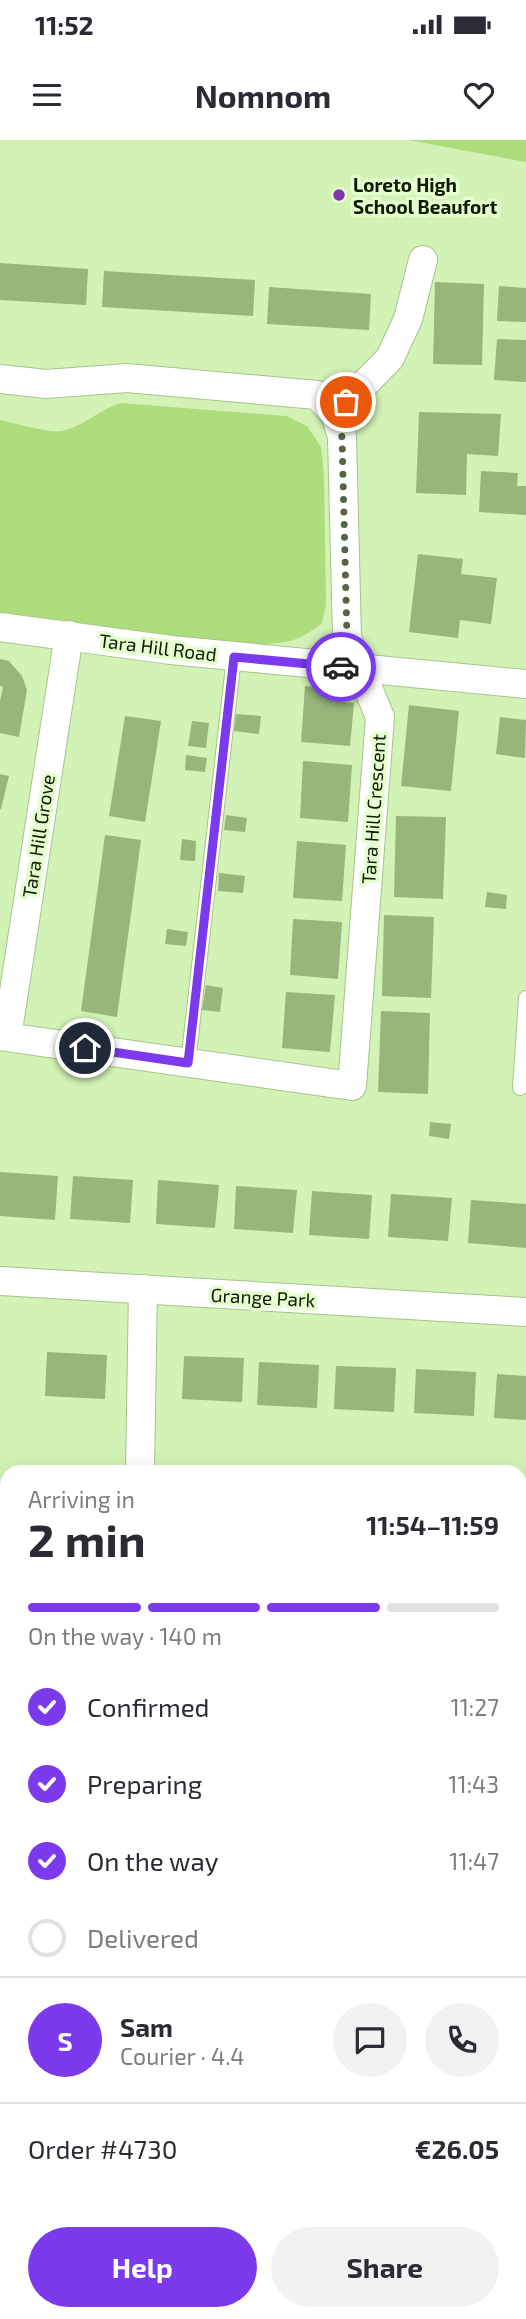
<!DOCTYPE html>
<meta charset="utf-8">
<style>
:root{--surface:#fff;--page:#f2f2f3;--text:#2b2b33;--muted:#7c7c81;--line:#e1e1e2;--accent:#7c3aed}
body{margin:0;font-family:"Exo 2",sans-serif;background:var(--page);color:var(--text);height:100vh;display:flex;flex-direction:column;font-size:26px;white-space:nowrap}
*{box-sizing:border-box;margin:0}
p{font-size:23px;color:var(--muted)}
.icon{flex:none;width:38px;height:38px;fill:none;stroke:currentColor;stroke-width:2;stroke-linecap:round;stroke-linejoin:round}
.map{position:relative;flex:1;overflow:hidden}
.details{position:absolute;left:0px;top:1325px;width:527px;height:856px;display:flex;flex-direction:column;background:var(--surface);border-radius:21px 21px 0 0;box-shadow:0 7px 28px #0002}
.details>*{flex:none}
.pin{position:absolute;display:grid;place-items:center;width:60px;height:60px;color:#fff;margin:-30px;border:4px solid #fff;border-radius:50%;box-shadow:0 2px 7px #0007}
.courier{position:absolute;display:grid;place-items:center;width:70px;height:70px;margin:-35px;border:5px solid #7c3aed;border-radius:50%;background:#fff;color:#222;box-shadow:0 2px 9px #0007}
.head em{font-style:normal;font-weight:700}
.head div{display:flex;flex-direction:column-reverse}
.head{display:flex;align-items:center;justify-content:space-between;height:119px;padding:0 28px}
h1{font-size:46px;font-weight:700;line-height:52px}
.bar{display:grid;grid-template-columns:repeat(4,1fr);gap:10px 7px;align-content:center;height:84px;padding:0 28px}
.bar i{height:9px;border-radius:5px;background:var(--line)}
.bar .active{background:var(--accent)}
.bar p{grid-column:span 4}
.line{display:flex;align-items:center;gap:18px;padding:0 28px;border-top:2px solid var(--line)}
.line div{flex:1}
.round{display:grid;place-items:center;flex:none;width:74px;height:74px;border-radius:37px;background:var(--page)}
ol{padding:0 28px;list-style:none}
li{display:flex;align-items:center;gap:21px;height:77px}
li p{margin-inline-start:auto}
li .icon{padding:7px;border-radius:50%;background:var(--accent);color:#fff;stroke-width:4}
li:last-child{color:var(--muted)}
li i{width:38px;height:38px;border:4px solid var(--line);border-radius:50%}
.primary-button{display:flex;gap:14px;margin-top:auto;padding:14px 28px}
.primary-button a{flex:1;height:80px;border-radius:42px;background:var(--accent);color:#fff;font-size:28px;font-weight:700;line-height:80px;text-align:center}
.primary-button a+a{background:var(--page);color:var(--text)}
.status{display:flex;justify-content:space-between;align-items:center;height:49px;padding:0 35px;background:var(--surface);direction:ltr}
.status svg{height:19px;fill:currentColor}
header{display:flex;justify-content:space-between;align-items:center;height:91px;padding:0 28px;background:var(--surface);font-size:32px;font-weight:700}
.map>svg:first-child{display:block}
.green{fill:#addc7c}
.building{fill:#98b57c}
.lines{fill:none;stroke-linecap:round;stroke-linejoin:round}
.service-casing{stroke:#a6c48a;stroke-width:16}
.minor-casing{stroke:#a6c48a;stroke-width:30}
.service{stroke:#fff;stroke-width:14}
.minor{stroke:#fff;stroke-width:28}
.done{stroke:#546643;stroke-width:7;stroke-dasharray:0 12.6}
.route{stroke:#7c3aed;stroke-width:9}
.poi-dot{fill:#7e36a9;stroke:#e4fecd;stroke-width:2.5}
.labels{text-anchor:middle;dominant-baseline:central;stroke-width:7;stroke-linejoin:round;paint-order:stroke}
.poi-label{font-size:19px;font-weight:bold;fill:#101b05;stroke:#e4fecd;text-anchor:start}
.street-label{font-size:19px;fill:#101b05;stroke:#e4fecd}
</style>
<div class="status"><b>11:52</b><svg viewBox="0 0 49 12"><path d="M0 12V9h3v3zM5 12V6h3v6zM10 12V3h3v9zM15 12V0h3v12zM26 1h20v11H26zM47 4h2v5h-2z"/></svg></div>
<header><svg class="icon" aria-label="menu" viewBox="0 0 24 24"><path d="M4 6h16M4 12h16M4 18h16"/></svg>Nomnom<svg class="icon" aria-label="heart" viewBox="0 0 24 24"><path d="M12 20l-8-8c-3-5 5-10 8-4 3-6 11-1 8 4z"/></svg></header>
<div class="map">
<svg width="526" height="2179" viewBox="0 0 526 2179">
<rect width="100%" height="100%" fill="#d3f2b6"/>
<g class="green">
<polygon points="408,0 526,0 526,22"/>
<path d="M 121,263 L 286,276 L 307,286 L 321,307 L 324,336 L 326,464 L 322,483 C 301,500 290,503 263,504 L 0,481 L 0,280 C 14,283 49,293 61,291 C 83,287 100,269 121,263 Z"/>
</g>
<g class="building">
<polygon points="0,123 88,129 86,165 0,160"/>
<polygon points="104,131 255,140 253,176 102,167"/>
<polygon points="435,142 484,144 482,225 433,224"/>
<polygon points="499,146 526,148 526,182 497,181"/>
<polygon points="269,147 371,154 369,190 267,184"/>
<polygon points="497,199 526,200 526,242 494,240"/>
<polygon points="419,272 501,274 498,316 467,314 466,355 416,353"/>
<polygon points="481,331 518,333 517,346 526,346 526,375 479,372"/>
<polygon points="418,414 463,419 461,434 497,438 491,484 460,480 458,498 409,492"/>
<polygon points="0,519 9,521 22,536 27,550 19,597 0,593 0,561 3,547 0,546"/>
<polygon points="305,546 334,548 333,561 354,563 350,606 301,602"/>
<polygon points="409,565 459,571 451,651 401,646"/>
<polygon points="236,574 261,576 259,594 234,591"/>
<polygon points="125,576 161,581 145,682 109,676"/>
<polygon points="500,577 526,580 525,618 496,614"/>
<polygon points="192,581 209,583 206,608 188,606"/>
<polygon points="186,615 207,618 205,632 185,630"/>
<polygon points="303,621 352,625 348,682 300,678"/>
<polygon points="0,634 9,636 1,669 0,669"/>
<polygon points="226,675 247,678 245,692 224,690"/>
<polygon points="396,676 446,677 443,759 394,757"/>
<polygon points="105,695 141,700 117,877 81,871"/>
<polygon points="182,699 196,701 195,721 180,720"/>
<polygon points="297,701 346,705 342,761 293,758"/>
<polygon points="219,733 245,736 243,753 218,751"/>
<polygon points="487,752 507,755 506,769 485,767"/>
<polygon points="384,775 434,777 431,858 382,856"/>
<polygon points="293,779 342,782 338,839 290,835"/>
<polygon points="167,789 188,792 186,806 165,804"/>
<polygon points="206,845 223,848 220,872 202,870"/>
<polygon points="286,852 335,855 330,912 282,908"/>
<polygon points="381,871 430,873 428,954 378,952"/>
<polygon points="430,982 451,984 449,999 429,996"/>
<polygon points="0,1032 58,1036 55,1080 0,1076"/>
<polygon points="73,1036 133,1040 130,1083 70,1079"/>
<polygon points="158,1040 219,1045 215,1088 156,1084"/>
<polygon points="236,1046 297,1050 293,1093 234,1089"/>
<polygon points="312,1051 372,1055 369,1099 309,1095"/>
<polygon points="391,1054 452,1058 448,1101 388,1097"/>
<polygon points="471,1060 526,1064 526,1108 468,1103"/>
<polygon points="47,1212 107,1215 105,1259 45,1256"/>
<polygon points="184,1216 244,1218 242,1262 182,1259"/>
<polygon points="259,1222 319,1225 317,1268 257,1265"/>
<polygon points="336,1226 396,1228 394,1272 334,1269"/>
<polygon points="416,1229 476,1232 474,1276 414,1273"/>
<polygon points="497,1234 526,1236 526,1280 494,1278"/>
<polygon points="0,1473 7,1510 7,1563 0,1564"/>
<polygon points="526,1582 526,1627 520,1629 520,1584"/>
<polygon points="7,1610 7,1672 0,1673 0,1611"/>
<polygon points="7,1706 7,1756 0,1758 0,1707"/>
<polygon points="520,1764 526,1768 526,1807 520,1817"/>
<polygon points="7,1871 7,1902 0,1903 0,1872"/>
<polygon points="520,1885 523,1885 526,1923 526,1953 520,1953"/>
<polygon points="520,1972 525,1972 526,1987 526,2110 520,2110"/>
<polygon points="526,2122 526,2179 484,2179 484,2174 520,2174 520,2123"/>
<rect x="309" y="2174" width="51" height="5"/>
</g>
<g class="lines">
<defs>
<g id="service">
<polyline points="188,923 234,517"/>
<polyline points="520,948 526,858"/>
</g>
<g id="minor">
<polyline points="0,239 46,244 127,238 317,255 335,274 342,297 347,498 380,577 352,946 0,896"/>
<polyline points="335,274 390,218 408,179 423,120"/>
<polyline points="0,487 171,510 526,544"/>
<polyline points="7,897 69,495"/>
<polyline points="0,1141 526,1172"/>
<polyline points="140,1332 143,1149"/>
<polyline points="520,1694 526,1693"/>
<polyline points="0,1817 7,1815"/>
<polyline points="428,2174 429,2179"/>
</g>
</defs>
<use href="#service" class="service-casing"/>
<use href="#minor" class="minor-casing"/>
<use href="#service" class="service"/>
<use href="#minor" class="minor"/>
</g>
<g class="lines">
<polyline class="done" points="341,527 359,528 347,498 342,297 335,274 346,262"/>
<polyline class="route" points="85,908 188,923 234,517 341,527"/>
</g>
<circle class="poi-dot" cx="339" cy="55" r="7"/>
<g class="labels">
<g class="poi-label">
<text x="353" y="44">Loreto High<tspan x="353" dy="22">School Beaufort</tspan></text>
</g>
<g class="street-label">
<text transform="translate(158 507) rotate(7)">Tara Hill Road</text>
<text transform="translate(373 669) rotate(-86)">Tara Hill Crescent</text>
<text transform="translate(38 696) rotate(-81)">Tara Hill Grove</text>
<text transform="translate(263 1157) rotate(3)">Grange Park</text>
</g>
</g>
</svg>
<div class="pin" style="left:346px;top:262px;background:#ea580c"><svg class="icon" aria-label="bag" viewBox="0 0 24 24"><path d="M5 8h14l-1 12H6zM9 8a3 3 0 0 1 6 0"/></svg></div>
<div class="pin" style="left:85px;top:908px;background:#1f2937"><svg class="icon" aria-label="home" viewBox="0 0 24 24"><path d="M3 11l9-7 9 7M6 9v11h12V9"/></svg></div>
<div class="courier" style="left:341px;top:527px"><svg class="icon" aria-label="car" viewBox="0 0 24 24"><path d="M5 17H2v-5l4-1 3-4h7l3 4 3 1v5h-3M9 17h6M6 11h13"/><circle cx="7" cy="17" r="2"/><circle cx="17" cy="17" r="2"/></svg></div>
<section class="details">
<div class="head"><div><h1>2 min</h1><p>Arriving in</p></div><em>11:54–11:59</em></div>
<div class="bar"><i class="active"></i><i class="active"></i><i class="active"></i><i></i><p>On the way · 140 m</p></div>
<ol>
<li><svg class="icon" aria-label="check" viewBox="0 0 24 24"><path d="M5 12l5 5 9-10"/></svg>Confirmed<p>11:27</p></li>
<li><svg class="icon" aria-label="check" viewBox="0 0 24 24"><path d="M5 12l5 5 9-10"/></svg>Preparing<p>11:43</p></li>
<li><svg class="icon" aria-label="check" viewBox="0 0 24 24"><path d="M5 12l5 5 9-10"/></svg>On the way<p>11:47</p></li>
<li><i></i>Delivered</li>
</ol>
<div class="line" style="height:126px"><b class="round" style="background:var(--accent);color:#fff">S</b><div><b>Sam</b><p>Courier · 4.4</p></div><a class="round"><svg class="icon" aria-label="chat" viewBox="0 0 24 24"><path d="M4 5h16v11H9l-5 4z"/></svg></a><a class="round"><svg class="icon" aria-label="phone" viewBox="0 0 24 24"><path d="M5 4h4l2 5-3 2q2 4 5 5l2-3 5 2v4C11 20 4 13 5 4z"/></svg></a></div>
<div class="line" style="height:91px"><div>Order #4730</div><b>€26.05</b></div>
<div class="primary-button"><a>Help</a><a>Share</a></div>
</section>
</div>
